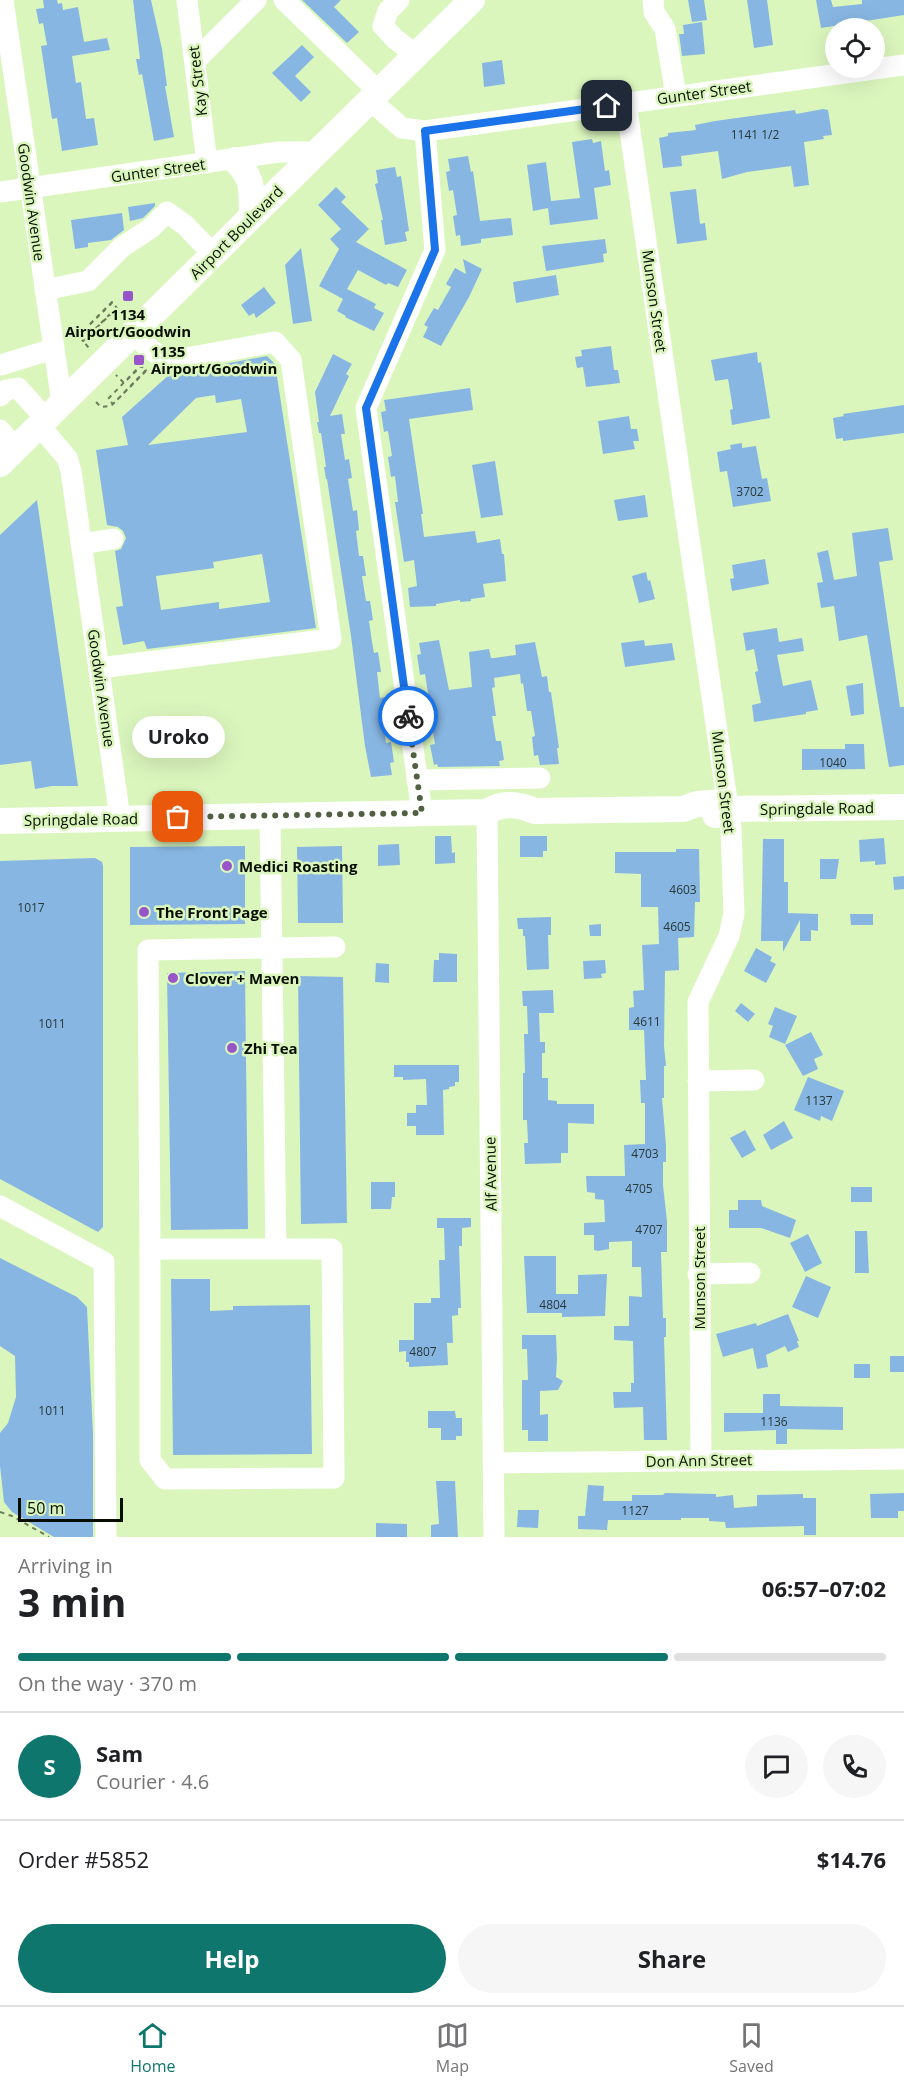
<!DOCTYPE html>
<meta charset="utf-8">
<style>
:root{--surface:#fff;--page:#f6f6f6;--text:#202124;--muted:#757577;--line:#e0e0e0;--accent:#0f766e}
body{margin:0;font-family:"Open Sans",sans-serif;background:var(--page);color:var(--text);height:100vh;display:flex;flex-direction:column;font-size:22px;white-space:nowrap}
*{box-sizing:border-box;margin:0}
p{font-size:20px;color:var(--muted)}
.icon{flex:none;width:33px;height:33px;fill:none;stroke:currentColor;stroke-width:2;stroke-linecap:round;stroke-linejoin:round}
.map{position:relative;height:1537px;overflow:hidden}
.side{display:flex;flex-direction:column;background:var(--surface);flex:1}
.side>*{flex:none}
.fabs{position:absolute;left:825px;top:18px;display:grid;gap:12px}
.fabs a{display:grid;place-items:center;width:60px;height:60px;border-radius:50%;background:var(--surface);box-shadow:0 6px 24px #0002;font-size:30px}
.scale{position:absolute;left:18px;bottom:15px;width:105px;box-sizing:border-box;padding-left:6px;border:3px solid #070e00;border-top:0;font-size:16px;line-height:21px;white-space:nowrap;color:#070e00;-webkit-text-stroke:4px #dbf6bd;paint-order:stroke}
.pin{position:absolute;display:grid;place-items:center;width:51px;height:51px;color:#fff;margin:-26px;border-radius:12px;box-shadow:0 3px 9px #0006}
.courier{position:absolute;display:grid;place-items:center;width:60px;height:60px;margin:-30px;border:4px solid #1a73e8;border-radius:50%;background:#fff;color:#222;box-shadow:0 2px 8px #0007}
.bubble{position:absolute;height:42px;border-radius:21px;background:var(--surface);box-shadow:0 6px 24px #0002;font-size:20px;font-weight:700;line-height:42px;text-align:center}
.headline em{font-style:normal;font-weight:700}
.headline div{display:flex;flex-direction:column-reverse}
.headline{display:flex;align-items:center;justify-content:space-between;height:102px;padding:0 18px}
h1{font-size:39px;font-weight:700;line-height:45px}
.bar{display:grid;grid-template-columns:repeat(4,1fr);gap:9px 6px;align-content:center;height:72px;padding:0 18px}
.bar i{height:8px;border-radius:4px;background:var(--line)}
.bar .selected{background:var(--accent)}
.bar p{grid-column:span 4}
.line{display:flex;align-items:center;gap:15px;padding:0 18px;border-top:2px solid var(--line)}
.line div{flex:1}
.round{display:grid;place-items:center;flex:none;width:63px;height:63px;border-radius:32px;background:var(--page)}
.button{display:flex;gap:12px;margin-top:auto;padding:12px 18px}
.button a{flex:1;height:69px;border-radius:36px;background:var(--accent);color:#fff;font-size:24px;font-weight:700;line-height:69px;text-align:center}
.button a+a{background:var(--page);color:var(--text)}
.menu{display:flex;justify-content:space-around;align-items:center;height:84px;border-top:2px solid var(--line);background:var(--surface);font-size:16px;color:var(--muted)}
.menu a{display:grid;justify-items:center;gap:3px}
.menu .selected{color:var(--accent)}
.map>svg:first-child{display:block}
.building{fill:#88b6e2;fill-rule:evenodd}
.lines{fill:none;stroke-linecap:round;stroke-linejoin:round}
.path{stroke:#6c7c5a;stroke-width:2;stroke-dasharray:4.5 4.5;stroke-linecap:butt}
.minor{stroke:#fff;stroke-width:21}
.major{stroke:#fff;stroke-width:26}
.done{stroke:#515f42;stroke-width:6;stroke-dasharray:0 10.8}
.route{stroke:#1a73e8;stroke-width:8}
.poi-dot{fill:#9855ca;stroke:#dbf6bd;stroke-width:2}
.labels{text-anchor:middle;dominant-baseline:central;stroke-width:5;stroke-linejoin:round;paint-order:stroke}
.number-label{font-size:12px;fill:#273838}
.street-label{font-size:15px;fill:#070e00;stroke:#dbf6bd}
.poi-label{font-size:15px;font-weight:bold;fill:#070e00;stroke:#dbf6bd;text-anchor:start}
</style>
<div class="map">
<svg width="904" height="1537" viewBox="0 0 904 1537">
<rect width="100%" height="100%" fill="#dbf6bd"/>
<g class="building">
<polygon points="43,0 57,0 58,4 62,3 63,10 78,7 84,42 107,38 110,50 72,56 76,83 81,82 86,119 94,118 98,145 62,151 57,118 52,119 41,46 47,45 43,23 39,24 36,9 44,8"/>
<polygon points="133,0 151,0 162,49 167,86 165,86 174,137 154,141 142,74 139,75 136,59 140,59"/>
<polygon points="302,0 341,0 334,7 359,32 347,43"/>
<polygon points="688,0 704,0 707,20 692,22"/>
<polygon points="747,0 767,0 773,45 754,48"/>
<polygon points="816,0 831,0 833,7 862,4 862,0 904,0 904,15 821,28"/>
<polygon points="702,22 705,54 682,56 679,34 684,34 683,25"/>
<polygon points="302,45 314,57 295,76 311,92 301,102 272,73"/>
<polygon points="502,60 505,84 484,87 482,63"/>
<polygon points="823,109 828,110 832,135 823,136 824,139 804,142 809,185 794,187 791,166 747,172 722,179 718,151 681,156 682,166 663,168 659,138 668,136 668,133 696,130 695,125 715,121 795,110 796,114"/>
<polygon points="592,139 593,143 601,141 605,171 609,170 611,185 594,188 598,219 550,225 548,208 533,211 527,165 546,162 551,201 580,198 572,142"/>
<polygon points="468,156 471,172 473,171 480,221 511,218 513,235 481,239 481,243 461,246 460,235 456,236 453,216 457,215 453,190 449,191 446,172 450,171 448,159"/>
<polygon points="395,167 397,177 401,176 409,231 405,232 407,241 385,245 381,220 383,220 375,184 378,183 376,170"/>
<polygon points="336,187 346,197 341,202 369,229 356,242 407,270 398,287 388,283 386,285 358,270 347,289 376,304 374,308 384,313 374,331 345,317 346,316 337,311 343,299 319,286 339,249 330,239 341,229 318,205"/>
<polygon points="696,189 700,224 705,223 707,240 677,244 670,192"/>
<polygon points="155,203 155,206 143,218 130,221 128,207"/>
<polygon points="122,213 124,230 111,240 88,243 88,247 75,249 71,220"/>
<polygon points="605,239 607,253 603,254 604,262 546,271 542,246"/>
<polygon points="301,248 312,321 293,324 285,265"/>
<polygon points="463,259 482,269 469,297 441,346 423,337 428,327 424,325 434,308 438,310 451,287 446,284 455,268 466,274"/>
<polygon points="556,275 559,295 516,303 513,282"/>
<polygon points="264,287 276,303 256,318 254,313 249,316 241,305"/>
<polygon points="611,346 614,370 618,370 620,383 586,387 583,367 577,368 575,357 582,356 581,350"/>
<polygon points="757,352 758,363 761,362 770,418 732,425 730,410 733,409 728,379 715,381 711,360"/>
<polygon points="333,354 352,364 346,374 349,376 330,416 342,414 345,434 341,434 345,460 349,459 352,478 348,479 353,511 357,510 359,530 356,531 359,556 363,556 366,576 362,576 366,601 370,601 373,620 369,621 372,642 374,653 378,652 381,672 377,672 380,698 385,697 387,717 383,717 386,743 391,742 394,762 390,763 392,775 371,777 365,746 351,636 327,479 326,479 324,467 326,467 321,433 319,433 317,422 319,422 315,392"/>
<path d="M 267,356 L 275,364 L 316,628 L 147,649 L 144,641 L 123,645 L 116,607 L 123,606 L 115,551 L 121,549 L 126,538 L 123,531 L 118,527 L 107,525 L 96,450 L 128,445 L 122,417 L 170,374 ZM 215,395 L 216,403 L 241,399 L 247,432 L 148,445 L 196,398 ZM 262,554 L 270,602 L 219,609 L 219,602 L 161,610 L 156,576 L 214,568 L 213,562 Z"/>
<polygon points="470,388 473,410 409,419 423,514 421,514 424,537 475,531 477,543 500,539 502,554 504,554 506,581 483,584 485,597 471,599 471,601 460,602 460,600 436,604 436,606 410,607 408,588 417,586 414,560 404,562 395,502 398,502 395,476 391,477 388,457 392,456 388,431 384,432 381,412 386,411 384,400"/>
<polygon points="904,405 904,433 843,441 843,438 836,439 833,418 844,416 843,414"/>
<polygon points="629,416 631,429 637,429 639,441 633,441 635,449 603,454 598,421"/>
<polygon points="742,443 742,448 756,446 762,479 767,478 771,501 733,507 727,471 720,472 717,452 731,449 730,445"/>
<polygon points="495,461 503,515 481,518 472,465"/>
<polygon points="645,495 648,517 618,521 614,500"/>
<polygon points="37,500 78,786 52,786 35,789 31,761 0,765 0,535"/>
<polygon points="888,528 893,560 879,562 900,707 904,707 904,765 889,767 867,635 839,641 834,606 821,608 817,583 823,582 817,553 828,550 834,580 857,576 852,533"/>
<polygon points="765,559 769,584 732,591 730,579 734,578 732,565"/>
<polygon points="646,572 648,581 650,580 655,599 639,603 632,576"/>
<polygon points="777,628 779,642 802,638 804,651 777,655 783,686 811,680 818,710 806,712 806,714 754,722 752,705 761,703 755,672 758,671 754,649 746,651 743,633"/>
<polygon points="439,640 449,690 472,687 469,652 489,649 491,658 494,658 516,655 515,645 535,642 542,677 547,676 549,692 551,692 559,748 557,748 559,764 540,765 538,755 534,756 532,737 535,736 531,711 527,711 523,683 521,684 520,674 494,678 495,687 492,688 496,716 492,716 496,741 501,741 504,760 499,761 500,766 438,767 437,764 434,765 430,745 435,744 431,720 427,721 424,700 429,699 425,674 420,675 417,655 421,654 419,643"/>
<polygon points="644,640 645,646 672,643 675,660 625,667 621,643"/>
<polygon points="863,683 864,714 851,716 846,686"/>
<polygon points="845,744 864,744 865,769 802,770 802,749 845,749"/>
<polygon points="435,836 451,836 452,853 455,852 455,863 435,864"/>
<polygon points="520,836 547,836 547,851 543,851 543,857 520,857"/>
<polygon points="884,838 886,864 875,865 875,861 860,862 859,840"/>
<polygon points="763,839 784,839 784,882 788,882 788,913 818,914 818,931 811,930 811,941 800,941 800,920 783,952 783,941 761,941"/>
<polygon points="399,844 400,865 378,866 378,845"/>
<polygon points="245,846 245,924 130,925 130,847"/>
<polygon points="342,846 343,923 298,923 297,847"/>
<polygon points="676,849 699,849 700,902 695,902 694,937 678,938 679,970 665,971 664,1046 666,1066 664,1066 664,1098 662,1098 666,1145 666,1162 663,1162 663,1185 667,1221 667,1252 661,1252 663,1318 666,1318 666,1337 664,1337 667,1440 644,1440 643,1407 614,1408 613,1392 631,1392 631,1383 634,1383 633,1341 614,1340 614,1326 629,1326 629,1296 642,1297 641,1267 632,1267 632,1241 609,1242 609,1249 598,1251 594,1250 594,1235 584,1235 584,1223 605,1222 604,1200 595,1199 595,1193 587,1192 586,1176 625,1176 624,1145 645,1144 645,1103 641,1103 640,1080 646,1080 644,1030 629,1030 629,1008 634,1007 633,991 644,990 642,945 659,944 658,907 641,907 641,874 615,873 615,852 676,852"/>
<polygon points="95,858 102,862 103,866 103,1227 98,1232 0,1179 0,861"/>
<polygon points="820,859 839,859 836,879 820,879"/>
<polygon points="904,876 904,889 894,890 893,877"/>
<polygon points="850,914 873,914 873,925 851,925"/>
<polygon points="551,917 551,935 548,935 549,969 527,970 525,936 523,936 523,929 518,929 517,918"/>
<polygon points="601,924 601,936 590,936 589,925"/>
<polygon points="756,948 772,957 770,961 776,964 766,983 744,971"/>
<polygon points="439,953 457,954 457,982 433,982 434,960 439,960"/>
<polygon points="605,960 606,973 601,974 602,978 584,979 583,961"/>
<polygon points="376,963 389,964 389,983 375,982"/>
<polygon points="245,971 248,1229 171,1230 167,973"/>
<polygon points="298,976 343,977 347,1223 301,1224"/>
<polygon points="553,990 554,1013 539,1013 540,1042 545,1042 545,1053 542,1053 542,1078 548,1078 548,1100 557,1101 557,1104 594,1104 594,1124 568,1123 568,1153 561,1153 561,1163 525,1164 524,1143 528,1143 527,1120 523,1120 523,1073 525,1073 524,1034 528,1034 527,1006 523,1006 522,991"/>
<polygon points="741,1003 755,1014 748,1022 735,1011"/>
<polygon points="775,1007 797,1016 785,1044 769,1037 773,1026 768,1024"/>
<polygon points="811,1032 823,1055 814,1059 818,1069 803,1076 785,1045"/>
<polygon points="394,1065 459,1065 459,1082 455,1082 455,1086 449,1087 449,1089 443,1090 444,1135 416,1135 416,1126 407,1126 407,1113 416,1113 416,1105 427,1105 426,1079 403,1080 403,1077 394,1077"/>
<polygon points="808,1077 844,1091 832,1121 821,1116 820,1121 794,1110"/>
<polygon points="784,1121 793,1138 771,1150 763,1135"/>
<polygon points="745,1130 756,1150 742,1158 730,1138"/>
<polygon points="371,1182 395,1182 395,1197 392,1197 391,1209 371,1209"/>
<rect x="851" y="1187" width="21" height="15"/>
<polygon points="738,1200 761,1200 762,1206 796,1220 790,1238 761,1228 729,1228 729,1210 738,1210"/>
<polygon points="437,1218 471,1218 471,1227 462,1228 462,1246 459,1246 461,1308 458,1308 458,1315 452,1316 453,1343 447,1343 448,1365 409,1367 409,1362 406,1362 406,1351 399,1352 399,1340 414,1340 414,1303 431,1303 431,1298 440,1298 439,1260 445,1260 444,1228 437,1228"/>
<polygon points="855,1231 867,1231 869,1273 855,1273"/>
<polygon points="808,1234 822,1263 805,1272 790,1243"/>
<polygon points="524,1256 556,1256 556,1294 578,1294 578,1275 607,1274 605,1316 562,1317 562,1313 527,1313"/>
<polygon points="0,1258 77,1297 87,1307 93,1434 93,1537 54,1537 12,1512 4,1502 0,1466 0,1433 8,1423 16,1397 15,1356 0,1346"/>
<polygon points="806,1276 831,1287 818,1318 792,1307"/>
<polygon points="171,1279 210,1279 210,1311 233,1310 233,1306 310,1305 312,1454 173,1455"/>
<polygon points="788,1314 799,1341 797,1341 799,1347 788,1352 785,1346 766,1355 768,1367 757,1369 753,1348 723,1357 716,1334 756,1323 757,1326"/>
<polygon points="522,1335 556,1335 557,1359 556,1377 563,1381 558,1390 540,1391 540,1415 548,1414 548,1441 528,1441 528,1430 522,1430 522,1380 528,1380 527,1349 522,1349"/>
<rect x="890" y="1356" width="14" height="16"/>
<rect x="854" y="1364" width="16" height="14"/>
<polygon points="763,1394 780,1394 780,1406 843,1407 843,1430 787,1429 787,1444 776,1444 776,1430 724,1432 724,1413 763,1413"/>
<polygon points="428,1411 455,1411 456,1418 462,1418 462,1436 456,1436 456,1440 441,1440 441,1428 428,1428"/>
<polygon points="436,1481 455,1481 458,1537 431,1537 431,1525 439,1524"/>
<polygon points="588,1485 604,1486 603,1501 632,1501 632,1495 663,1495 665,1493 716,1494 716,1497 733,1495 734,1508 757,1506 757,1495 803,1494 803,1498 816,1498 816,1535 804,1535 804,1526 726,1528 725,1522 709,1521 709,1518 681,1518 681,1520 608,1520 607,1530 578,1529 578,1516 585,1516"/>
<polygon points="904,1493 904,1511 898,1511 898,1518 871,1518 870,1494"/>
<polygon points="518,1510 539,1510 538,1528 517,1527"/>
<polygon points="376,1523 407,1524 407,1537 376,1537"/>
</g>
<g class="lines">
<g class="path">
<polyline points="77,337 112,303 116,308 83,341 78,336 112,302 117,308 83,341 89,348"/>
<polyline points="96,402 101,407 111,406 146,370 141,365 108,399 113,404 146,371 141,366 124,383 116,375"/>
<polyline points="0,1512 12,1516 49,1537"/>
</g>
<g class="minor">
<polyline points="3,0 62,403"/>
<polyline points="187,0 207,163"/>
<polyline points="284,0 379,92"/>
<polyline points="399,0 388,11 383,26 395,39 416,55"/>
<polyline points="653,0 654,12 665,29 676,96"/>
<polyline points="195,61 256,0"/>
<polyline points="370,100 402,128 425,131 904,65"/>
<polyline points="626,103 731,828 734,914 729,936 698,1002 701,1460"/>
<polyline points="0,192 279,152 316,152"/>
<polyline points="45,290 88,281 122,247 151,228 167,212 185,225 213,254"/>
<polyline points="1,365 53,349"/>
<polyline points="0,396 6,390 18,388 46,419"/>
<polyline points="39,425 67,458 71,471 120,818"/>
<polyline points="0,430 16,449"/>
<polyline points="81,544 113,539"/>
<polyline points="99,668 331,639 291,360 275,342 169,361 151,350 133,333"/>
<polyline points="417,780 540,778"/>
<polyline points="487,812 494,1537"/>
<polyline points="422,813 366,408 435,250 425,131"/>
<polyline points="270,816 276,1249 150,1249 150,1460 165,1479 334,1478 332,1249 276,1249"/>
<polyline points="698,1081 754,1080"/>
<polyline points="0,1206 104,1262 106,1537"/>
<polyline points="150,1249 148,950 335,947"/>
<polyline points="698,1274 750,1273"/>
<polyline points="493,1463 904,1459"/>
</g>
<g class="major">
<path d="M 235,160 C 255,181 251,188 252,216"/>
<polyline points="0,464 472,0"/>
<polyline points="715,815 725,814 730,809 904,807"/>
<path d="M 0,821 L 487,812 C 502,802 519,804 535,811 L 683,809 L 697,804 L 723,802 L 730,809"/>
</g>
</g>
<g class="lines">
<polyline class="done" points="178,817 422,813 408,716"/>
<polyline class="route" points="408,716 366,408 435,250 425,131 607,106"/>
</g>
<g class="poi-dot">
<rect x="122" y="290" width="12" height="12" rx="3"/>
<rect x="133" y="354" width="12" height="12" rx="3"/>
<circle cx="227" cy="866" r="6"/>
<circle cx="144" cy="912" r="6"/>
<circle cx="173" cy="978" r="6"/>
<circle cx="232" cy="1048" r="6"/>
</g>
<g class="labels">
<g class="number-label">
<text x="755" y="134">1141 1/2</text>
<text x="750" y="491">3702</text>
<text x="833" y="762">1040</text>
<text x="683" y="889">4603</text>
<text x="31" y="907">1017</text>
<text x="677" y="926">4605</text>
<text x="647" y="1021">4611</text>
<text x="52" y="1023">1011</text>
<text x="819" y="1100">1137</text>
<text x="645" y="1153">4703</text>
<text x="639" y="1188">4705</text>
<text x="649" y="1229">4707</text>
<text x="553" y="1304">4804</text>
<text x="423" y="1351">4807</text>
<text x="52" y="1410">1011</text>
<text x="774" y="1421">1136</text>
<text x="635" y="1510">1127</text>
</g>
<g class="street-label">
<text transform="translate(197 81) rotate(-97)">Kay Street</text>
<text transform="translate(704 92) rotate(-8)">Gunter Street</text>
<text transform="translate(158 170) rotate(-8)">Gunter Street</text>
<text transform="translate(32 202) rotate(82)">Goodwin Avenue</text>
<text transform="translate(236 232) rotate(-45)">Airport Boulevard</text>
<text transform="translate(655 301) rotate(82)">Munson Street</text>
<text transform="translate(102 688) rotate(82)">Goodwin Avenue</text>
<text transform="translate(724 782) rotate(83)">Munson Street</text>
<text transform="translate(817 808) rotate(-1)">Springdale Road</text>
<text transform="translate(81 819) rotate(-1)">Springdale Road</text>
<text transform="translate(490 1174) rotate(-91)">Alf Avenue</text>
<text transform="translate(699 1278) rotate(-90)">Munson Street</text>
<text transform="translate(699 1460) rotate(-1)">Don Ann Street</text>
</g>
<g class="poi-label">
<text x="128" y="314" text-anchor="middle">1134<tspan x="128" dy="17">Airport/Goodwin</tspan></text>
<text x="151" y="351">1135<tspan x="151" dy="17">Airport/Goodwin</tspan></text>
<text x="239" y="866">Medici Roasting</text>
<text x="156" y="912">The Front Page</text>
<text x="185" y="978">Clover + Maven</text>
<text x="244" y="1048">Zhi Tea</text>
</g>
</g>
</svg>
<div class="fabs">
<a><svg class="icon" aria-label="locate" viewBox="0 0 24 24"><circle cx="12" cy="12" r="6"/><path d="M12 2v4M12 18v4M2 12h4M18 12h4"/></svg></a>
</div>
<div class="scale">50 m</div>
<div class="pin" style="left:178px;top:817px;background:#ea580c"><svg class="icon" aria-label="bag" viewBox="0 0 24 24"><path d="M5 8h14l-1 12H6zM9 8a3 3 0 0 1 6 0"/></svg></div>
<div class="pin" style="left:607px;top:106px;background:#1f2937"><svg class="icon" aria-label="home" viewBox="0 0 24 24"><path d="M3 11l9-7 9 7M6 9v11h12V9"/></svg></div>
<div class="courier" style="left:408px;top:716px"><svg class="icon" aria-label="bike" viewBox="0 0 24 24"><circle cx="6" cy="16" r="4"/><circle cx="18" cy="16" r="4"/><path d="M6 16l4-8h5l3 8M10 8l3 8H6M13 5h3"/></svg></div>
<div class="bubble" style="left:132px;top:716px;width:93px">Uroko</div>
</div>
<section class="side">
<div class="headline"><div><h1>3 min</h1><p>Arriving in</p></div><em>06:57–07:02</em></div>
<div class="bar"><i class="selected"></i><i class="selected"></i><i class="selected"></i><i></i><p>On the way · 370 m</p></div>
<div class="line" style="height:108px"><b class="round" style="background:var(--accent);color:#fff">S</b><div><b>Sam</b><p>Courier · 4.6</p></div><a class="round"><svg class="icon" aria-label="chat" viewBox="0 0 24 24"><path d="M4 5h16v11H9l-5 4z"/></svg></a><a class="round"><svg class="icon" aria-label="phone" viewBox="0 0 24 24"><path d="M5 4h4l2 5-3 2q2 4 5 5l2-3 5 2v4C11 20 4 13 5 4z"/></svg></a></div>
<div class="line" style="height:78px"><div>Order #5852</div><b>$14.76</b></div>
<div class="button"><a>Help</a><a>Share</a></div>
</section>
<nav class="menu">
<a class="selected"><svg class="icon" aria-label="home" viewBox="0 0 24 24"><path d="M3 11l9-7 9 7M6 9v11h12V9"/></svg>Home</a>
<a><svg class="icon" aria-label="map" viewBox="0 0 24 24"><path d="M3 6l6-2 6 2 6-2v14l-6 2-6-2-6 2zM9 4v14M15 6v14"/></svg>Map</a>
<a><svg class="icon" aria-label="saved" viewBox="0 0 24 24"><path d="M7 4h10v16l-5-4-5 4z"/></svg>Saved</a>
</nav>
